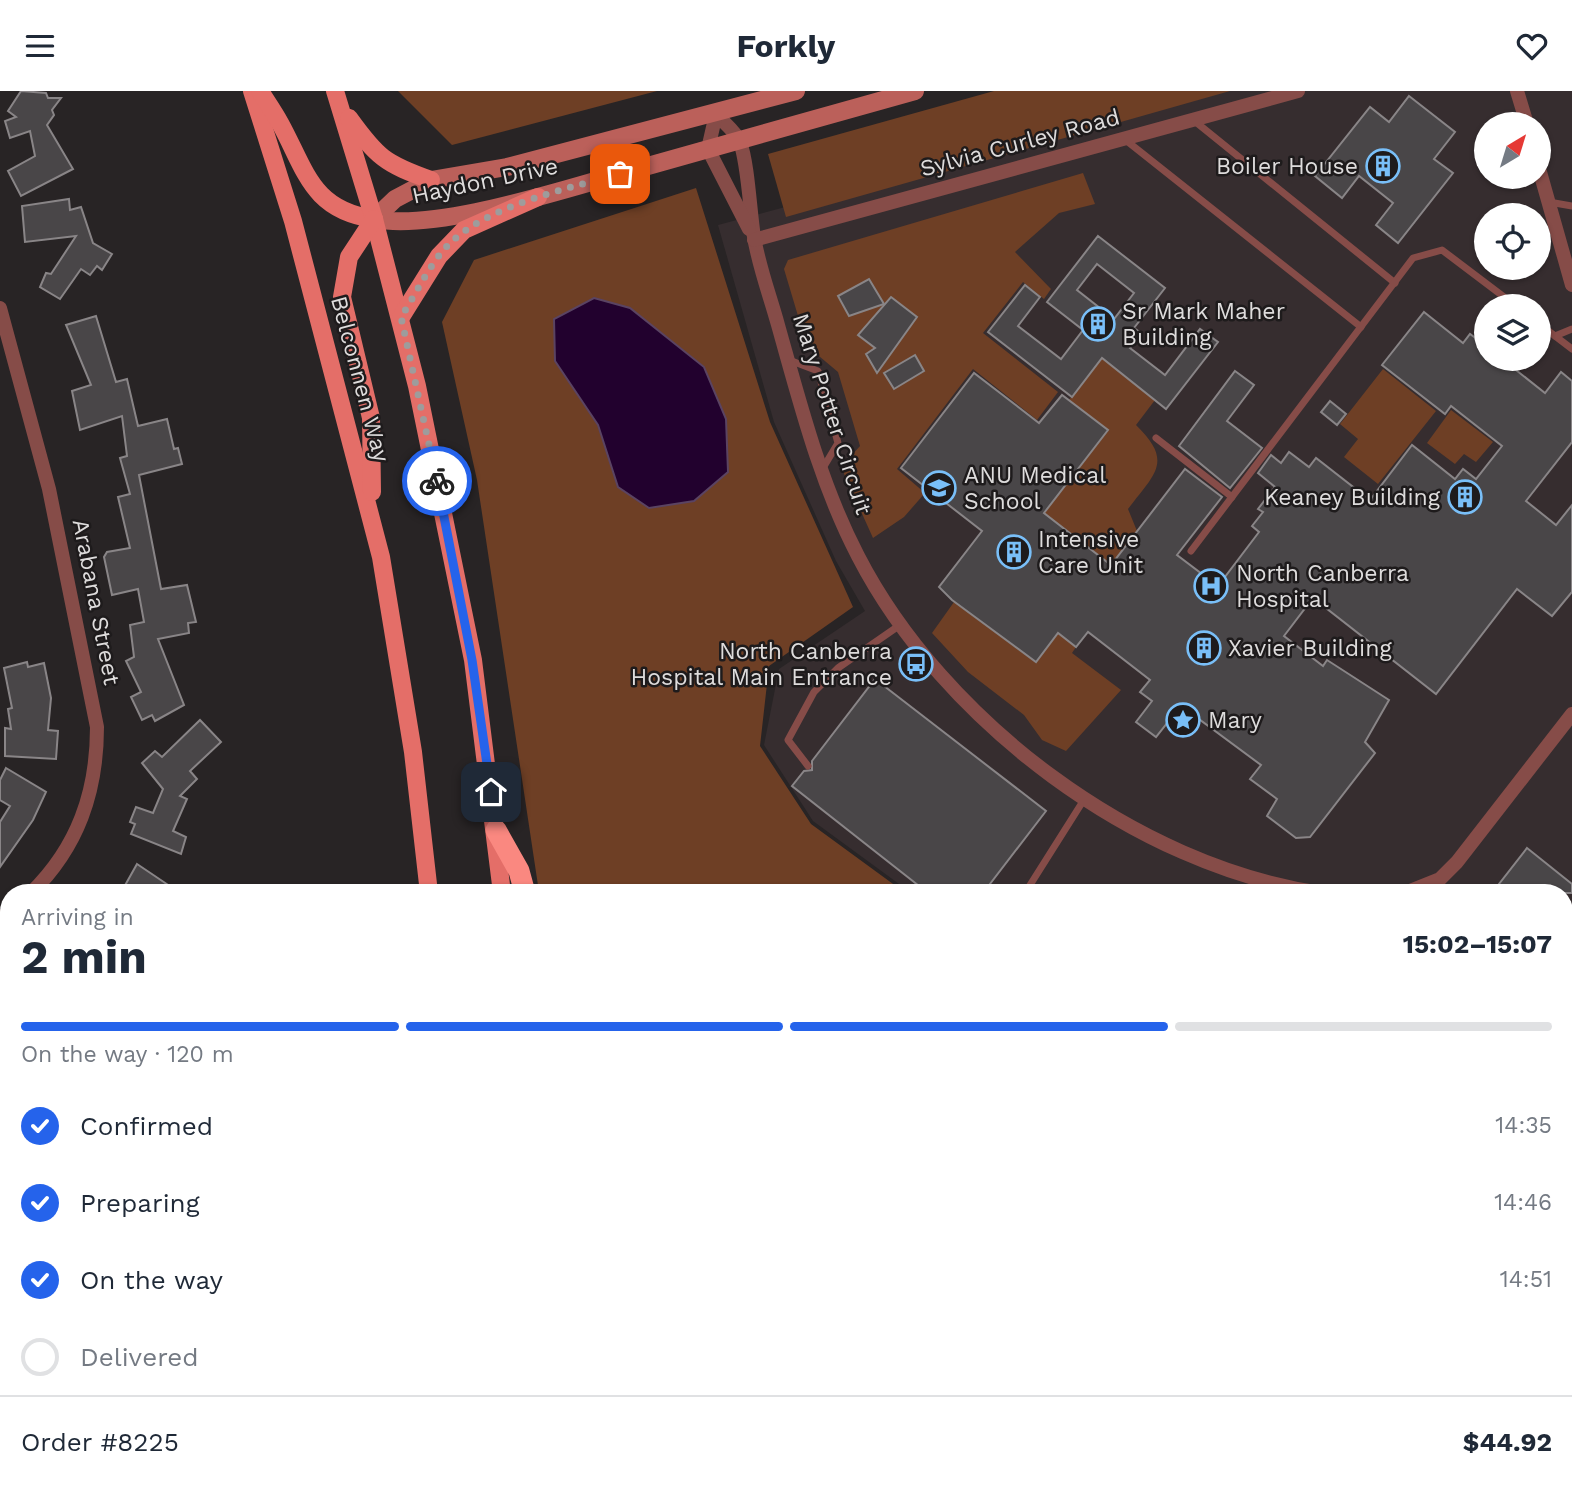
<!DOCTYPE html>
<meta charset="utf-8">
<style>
:root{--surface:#fff;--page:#f2f2f3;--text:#1f2937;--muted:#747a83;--line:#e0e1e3;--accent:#2563eb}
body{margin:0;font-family:"Work Sans",sans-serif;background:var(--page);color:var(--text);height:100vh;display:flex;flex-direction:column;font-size:26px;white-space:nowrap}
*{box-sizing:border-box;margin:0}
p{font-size:23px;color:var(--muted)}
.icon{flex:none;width:38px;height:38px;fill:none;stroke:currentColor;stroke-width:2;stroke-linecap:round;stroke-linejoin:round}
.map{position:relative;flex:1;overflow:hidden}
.side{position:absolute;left:0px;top:793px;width:1573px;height:618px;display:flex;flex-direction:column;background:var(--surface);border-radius:28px 28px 0 0;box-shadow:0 2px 5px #0004}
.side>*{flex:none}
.needle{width:46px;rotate:38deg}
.tools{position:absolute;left:1474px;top:21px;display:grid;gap:14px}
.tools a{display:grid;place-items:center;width:77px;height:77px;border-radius:50%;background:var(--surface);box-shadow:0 2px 5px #0004;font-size:35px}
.pin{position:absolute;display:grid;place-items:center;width:60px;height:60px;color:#fff;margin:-30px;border-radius:14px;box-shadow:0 4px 10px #0006}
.courier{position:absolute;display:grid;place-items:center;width:70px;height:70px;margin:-35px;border:5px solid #2563eb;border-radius:50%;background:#fff;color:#222;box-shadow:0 2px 9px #0007}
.head em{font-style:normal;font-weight:700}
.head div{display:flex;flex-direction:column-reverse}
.head{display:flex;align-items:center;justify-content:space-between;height:119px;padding:0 21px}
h1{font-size:46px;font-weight:700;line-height:52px}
.bar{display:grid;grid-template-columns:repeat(4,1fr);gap:10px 7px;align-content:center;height:84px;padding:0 21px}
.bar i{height:9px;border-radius:5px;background:var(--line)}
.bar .current{background:var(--accent)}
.bar p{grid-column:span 4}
.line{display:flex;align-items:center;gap:18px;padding:0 21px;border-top:2px solid var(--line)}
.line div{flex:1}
ol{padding:0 21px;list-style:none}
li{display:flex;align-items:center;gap:21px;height:77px}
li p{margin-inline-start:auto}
li .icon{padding:7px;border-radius:50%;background:var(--accent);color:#fff;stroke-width:4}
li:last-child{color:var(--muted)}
li i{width:38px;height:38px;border:4px solid var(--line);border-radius:50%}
header{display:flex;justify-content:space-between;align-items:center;height:91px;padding:0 21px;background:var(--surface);font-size:32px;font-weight:700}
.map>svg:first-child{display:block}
.built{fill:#362d2f;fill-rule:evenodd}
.green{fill:#6e3f25}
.water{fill:#22012e;stroke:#5a4362;stroke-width:2}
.building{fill:#494648;stroke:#898587;stroke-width:2;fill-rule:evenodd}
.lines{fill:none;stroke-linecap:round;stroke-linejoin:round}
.service{stroke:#864c48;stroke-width:7}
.minor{stroke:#864c48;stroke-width:14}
.secondary{stroke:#bb605a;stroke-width:18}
.primary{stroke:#e46e68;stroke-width:18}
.motorway{stroke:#fa8880;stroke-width:21}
.done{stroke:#9e9c9c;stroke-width:7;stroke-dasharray:0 12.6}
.route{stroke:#2563eb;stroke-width:9}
.labels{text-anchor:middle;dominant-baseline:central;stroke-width:5;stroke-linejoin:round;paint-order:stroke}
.street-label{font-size:23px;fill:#dedcdc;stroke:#1e1b1c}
.poi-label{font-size:23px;fill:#dedcdc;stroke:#1e1b1c;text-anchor:start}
</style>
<header><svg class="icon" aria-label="menu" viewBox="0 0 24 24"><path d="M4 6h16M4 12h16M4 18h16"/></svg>Forkly<svg class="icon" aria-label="heart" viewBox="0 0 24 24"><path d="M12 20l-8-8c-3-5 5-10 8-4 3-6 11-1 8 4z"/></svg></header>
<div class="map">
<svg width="1572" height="1410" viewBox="0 0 1572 1410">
<rect width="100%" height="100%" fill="#282425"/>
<path class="built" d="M 1217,0 L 1572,0 L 1572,1039 L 1565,1039 L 1564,802 L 910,801 L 813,730 L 764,654 L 779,578 L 865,520 L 836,470 L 774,331 L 718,134 ZM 1486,33 L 1538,33 L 1538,86 L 1486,86 ZM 1486,124 L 1538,124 L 1538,177 L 1486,177 ZM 1486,215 L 1538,215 L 1538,268 L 1486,268 Z"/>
<g class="green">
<polygon points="398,0 657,0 452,54"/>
<polygon points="994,0 1230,0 786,126 768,63"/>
<polygon points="1083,82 1095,113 1059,122 1015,161 1051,198 1044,208 1023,191 983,242 1058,301 1037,329 973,278 897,378 925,402 904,426 873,447 841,376 860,355 838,281 807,255 784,178 788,169"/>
<polygon points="696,97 770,331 853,516 769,575 760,655 811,733 904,801 539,801 477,389 442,231 474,169"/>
<path d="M 1102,267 L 1155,309 L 1136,334 C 1174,371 1155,382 1128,418 L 1137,440 L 1111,474 L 1020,404 L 1057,405 L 1107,340 L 1069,309 Z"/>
<polygon points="1383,278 1436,320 1378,393 1344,366 1358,348 1340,333"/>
<polygon points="1451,319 1493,351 1476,371 1464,363 1455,373 1427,352"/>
<polygon points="954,511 1035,571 1058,542 1076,556 1072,562 1121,599 1066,660 1042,649 1024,624 968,581 932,542"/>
<polygon points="1572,1042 1572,1256 1565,1257 1564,1043"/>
</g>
<polygon class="water" points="594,207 630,217 704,276 726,328 728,381 694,410 649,417 618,396 598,334 555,270 554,228"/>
<g class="building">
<polygon points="21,0 46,2 48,7 61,7 52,19 54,24 47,34 73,78 21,105 8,80 35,65 30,40 10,47 5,30 16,26 8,20"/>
<polygon points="1409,5 1455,41 1434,68 1453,82 1398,152 1376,134 1393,112 1359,85 1342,107 1315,85 1370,16 1389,31"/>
<polygon points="69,108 70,119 81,116 93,152 112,163 102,179 97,175 90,184 81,178 60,208 40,196 46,182 51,183 76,145 25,151 22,115"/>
<path d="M 1098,145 L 1165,197 L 1134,237 L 1141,242 L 1130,257 L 1165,284 L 1200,238 L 1218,251 L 1166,318 L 1102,267 L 1072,306 L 988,241 L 1025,194 L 1040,206 L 1018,235 L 1061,268 L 1083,239 L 1047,211 ZM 1097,173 L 1134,202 L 1114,228 L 1077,199 Z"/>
<polygon points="869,188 884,213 849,225 838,205"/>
<polygon points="891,206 917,226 877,282 866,263 875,257 858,244"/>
<polygon points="1424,221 1463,252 1470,243 1486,255 1486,268 1502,268 1545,302 1561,281 1572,290 1572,351 1526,410 1556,434 1572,414 1572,501 1552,525 1517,498 1436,603 1313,507 1284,545 1323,575 1327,569 1389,609 1365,651 1375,662 1310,746 1296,747 1267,725 1277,708 1250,688 1261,674 1192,623 1183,635 1172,626 1156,646 1136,631 1152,610 1140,601 1150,589 1088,541 1076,556 1058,542 1036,571 952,509 939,496 982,440 901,377 974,282 1039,332 1062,304 1108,339 1044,422 1111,474 1185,378 1222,406 1177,464 1218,495 1259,441 1252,435 1263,421 1258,418 1275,396 1258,382 1271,364 1281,372 1289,361 1309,376 1316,367 1370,409 1412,354 1455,388 1463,378 1476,388 1502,355 1451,315 1445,323 1382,274"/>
<polygon points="96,225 116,291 127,288 138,335 167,328 174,358 178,357 182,373 139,384 161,498 187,494 196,531 188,532 189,542 158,548 184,614 155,630 152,624 142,629 131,606 141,601 126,570 134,566 130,534 144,531 138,498 112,504 104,466 107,461 130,457 118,406 130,403 120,367 127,365 122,325 80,339 72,300 91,294 66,234"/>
<polygon points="915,264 924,280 894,298 884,282"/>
<polygon points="1235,280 1254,294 1227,330 1262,357 1230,397 1179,355"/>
<polygon points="1330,310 1346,323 1337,334 1321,321"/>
<polygon points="27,571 28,576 44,572 51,607 48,639 58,640 56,668 5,665 5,637 11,638 8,618 12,617 4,577"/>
<polygon points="875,588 1046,720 983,802 928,802 792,695 804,680 812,679 812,670"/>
<polygon points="200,629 221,651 190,680 197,688 180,705 187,708 173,740 186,746 181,763 131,743 135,733 130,731 136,716 153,722 163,698 142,672 155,660 162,666"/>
<polygon points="6,677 46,701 33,729 0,776 0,731 10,715 0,709 0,689"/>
<polygon points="1527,757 1572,793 1572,802 1492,802"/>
<polygon points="137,773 180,802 134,802 123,798"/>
</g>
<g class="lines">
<g class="service">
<polyline points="1192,28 1395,192"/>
<polyline points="1123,47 1361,236"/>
<polyline points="1549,111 1572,115"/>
<polyline points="1538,232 1572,258"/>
<polyline points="1555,245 1572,238"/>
<polyline points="789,269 818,280 838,352 823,377"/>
<polyline points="1156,347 1232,406"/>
<polyline points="1191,460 1413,167 1442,159 1516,215"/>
<polyline points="808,675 788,649 814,601 838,577 900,534"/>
<polyline points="1025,802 1085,707"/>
</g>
<g class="minor">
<polyline points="1517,0 1527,33"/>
<path d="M 716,23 C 723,31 736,41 740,51 C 748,72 750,121 754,146 C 759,176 770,205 778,234 C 800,312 820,392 858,465 C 943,630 1136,775 1321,802"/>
<polyline points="716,23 708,58 749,138"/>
<polyline points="1538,74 1572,194"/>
<polyline points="754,149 1298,0"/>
<path d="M 0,217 L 49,398 L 97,636 C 97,701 78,756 31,802"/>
<polyline points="1405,802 1440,788 1457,771 1572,623"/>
<polyline points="0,827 9,821"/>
</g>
<g class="secondary">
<path d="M 374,128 C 438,140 557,100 623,82 C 720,55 817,28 915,0"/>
<polyline points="374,128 395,108 431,89 507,76 796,0"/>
</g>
<g class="primary">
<polyline points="252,0 293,130 381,466 413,661 429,802"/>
<path d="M 260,0 C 267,11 274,21 280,32 C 306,79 311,119 374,128"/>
<polyline points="335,0 374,128 417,295 473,569 502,802"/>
<path d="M 349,27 C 377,66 385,73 431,89"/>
<polyline points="401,226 439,165 464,139 538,106"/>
<polyline points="372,401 371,327 342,206 349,166 374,128"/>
<polyline points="471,1402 472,1410"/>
<polyline points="537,1402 537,1410"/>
</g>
<g class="motorway">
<polyline points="496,739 519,780 525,802"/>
<polyline points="1564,1316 1572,1316"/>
<polyline points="1564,1333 1572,1332"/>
<polyline points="1564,1383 1572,1383"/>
<polyline points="376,1402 388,1410"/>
<polyline points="421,1402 438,1410"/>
<polyline points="66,1410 105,1402"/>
<polyline points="555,1410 563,1402"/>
<polyline points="613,1410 616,1402"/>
<polyline points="806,1410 887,1402"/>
<polyline points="1266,1410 1378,1402"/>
<polyline points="1540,1410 1572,1405"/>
</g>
</g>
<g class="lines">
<path class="done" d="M 437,390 L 401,226 C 416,203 429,174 448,154 C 488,114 566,98 620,83"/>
<polyline class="route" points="437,390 472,569 491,701"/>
</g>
<defs>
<symbol id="building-ring" viewBox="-11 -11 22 22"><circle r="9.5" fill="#1e1b1c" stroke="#79bff8" stroke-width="1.5"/><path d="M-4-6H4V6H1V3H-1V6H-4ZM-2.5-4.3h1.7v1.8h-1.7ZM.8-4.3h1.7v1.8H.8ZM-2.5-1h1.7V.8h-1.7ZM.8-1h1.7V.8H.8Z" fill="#79bff8"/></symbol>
<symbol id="university-ring" viewBox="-11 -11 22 22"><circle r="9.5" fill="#1e1b1c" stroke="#79bff8" stroke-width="1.5"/><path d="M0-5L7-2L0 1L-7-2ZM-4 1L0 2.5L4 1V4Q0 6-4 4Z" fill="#79bff8"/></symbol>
<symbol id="hospital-ring" viewBox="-11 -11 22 22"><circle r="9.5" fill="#1e1b1c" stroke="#79bff8" stroke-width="1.5"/><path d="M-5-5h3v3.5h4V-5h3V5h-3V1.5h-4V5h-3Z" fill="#79bff8"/></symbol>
<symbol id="bus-ring" viewBox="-11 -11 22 22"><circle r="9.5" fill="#1e1b1c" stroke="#79bff8" stroke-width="1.5"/><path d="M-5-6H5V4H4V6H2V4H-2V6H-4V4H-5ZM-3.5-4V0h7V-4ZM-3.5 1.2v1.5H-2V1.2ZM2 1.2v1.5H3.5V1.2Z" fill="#79bff8"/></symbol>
<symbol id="sight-ring" viewBox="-11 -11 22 22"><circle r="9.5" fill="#1e1b1c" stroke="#79bff8" stroke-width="1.5"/><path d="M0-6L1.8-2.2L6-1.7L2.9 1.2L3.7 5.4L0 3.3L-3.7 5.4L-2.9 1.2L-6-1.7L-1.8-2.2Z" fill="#79bff8"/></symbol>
</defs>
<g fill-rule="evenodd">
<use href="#building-ring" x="1364" y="56" width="38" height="38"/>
<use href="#building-ring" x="1079" y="214" width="38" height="38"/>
<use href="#university-ring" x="920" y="378" width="38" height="38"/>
<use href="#building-ring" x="1446" y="387" width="38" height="38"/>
<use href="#building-ring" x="995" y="442" width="38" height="38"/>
<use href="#hospital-ring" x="1192" y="476" width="38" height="38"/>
<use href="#building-ring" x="1185" y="538" width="38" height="38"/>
<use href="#bus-ring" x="897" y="554" width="38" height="38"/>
<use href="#sight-ring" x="1164" y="610" width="38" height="38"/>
</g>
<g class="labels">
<g class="street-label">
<text transform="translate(1020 52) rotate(-15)">Sylvia Curley Road</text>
<text transform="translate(485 90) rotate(-12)">Haydon Drive</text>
<text transform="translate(360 288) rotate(75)">Belconnen Way</text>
<text transform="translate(832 323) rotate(72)">Mary Potter Circuit</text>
<text transform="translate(96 511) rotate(79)">Arabana Street</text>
</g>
<g class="poi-label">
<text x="1358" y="75" text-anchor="end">Boiler House</text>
<text x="1122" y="220">Sr Mark Maher<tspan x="1122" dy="26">Building</tspan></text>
<text x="964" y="384">ANU Medical<tspan x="964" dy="26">School</tspan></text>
<text x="1440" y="406" text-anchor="end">Keaney Building</text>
<text x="1038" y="448">Intensive<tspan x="1038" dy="26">Care Unit</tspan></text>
<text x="1236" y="482">North Canberra<tspan x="1236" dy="26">Hospital</tspan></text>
<text x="1228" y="557">Xavier Building</text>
<text x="892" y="560" text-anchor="end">North Canberra<tspan x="892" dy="26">Hospital Main Entrance</tspan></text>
<text x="1208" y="629">Mary</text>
</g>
</g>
</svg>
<div class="tools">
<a><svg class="needle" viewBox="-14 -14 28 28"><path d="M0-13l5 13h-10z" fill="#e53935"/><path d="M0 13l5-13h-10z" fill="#747a83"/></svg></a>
<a><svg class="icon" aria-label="locate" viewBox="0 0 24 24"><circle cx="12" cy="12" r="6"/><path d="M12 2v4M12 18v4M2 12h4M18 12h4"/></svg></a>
<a><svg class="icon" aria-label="layers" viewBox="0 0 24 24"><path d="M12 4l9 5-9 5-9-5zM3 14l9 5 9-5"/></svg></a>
</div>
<div class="pin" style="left:620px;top:83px;background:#ea580c"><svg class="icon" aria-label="bag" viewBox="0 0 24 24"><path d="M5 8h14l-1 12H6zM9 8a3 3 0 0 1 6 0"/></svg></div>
<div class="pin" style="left:491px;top:701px;background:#1f2937"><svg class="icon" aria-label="home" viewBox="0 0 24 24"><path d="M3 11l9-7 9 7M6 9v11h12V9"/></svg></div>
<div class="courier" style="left:437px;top:390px"><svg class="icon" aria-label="bike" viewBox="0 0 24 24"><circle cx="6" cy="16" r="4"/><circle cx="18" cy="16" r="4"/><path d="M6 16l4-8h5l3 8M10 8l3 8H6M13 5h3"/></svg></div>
<section class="side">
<div class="head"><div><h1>2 min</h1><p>Arriving in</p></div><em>15:02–15:07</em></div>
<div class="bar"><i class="current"></i><i class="current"></i><i class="current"></i><i></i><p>On the way · 120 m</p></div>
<ol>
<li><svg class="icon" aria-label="check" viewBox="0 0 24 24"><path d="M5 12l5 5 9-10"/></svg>Confirmed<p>14:35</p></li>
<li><svg class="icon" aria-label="check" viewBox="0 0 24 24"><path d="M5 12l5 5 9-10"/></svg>Preparing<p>14:46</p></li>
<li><svg class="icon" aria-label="check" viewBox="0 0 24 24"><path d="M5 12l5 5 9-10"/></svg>On the way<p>14:51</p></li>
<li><i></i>Delivered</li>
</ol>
<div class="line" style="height:91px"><div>Order #8225</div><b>$44.92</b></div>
</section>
</div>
